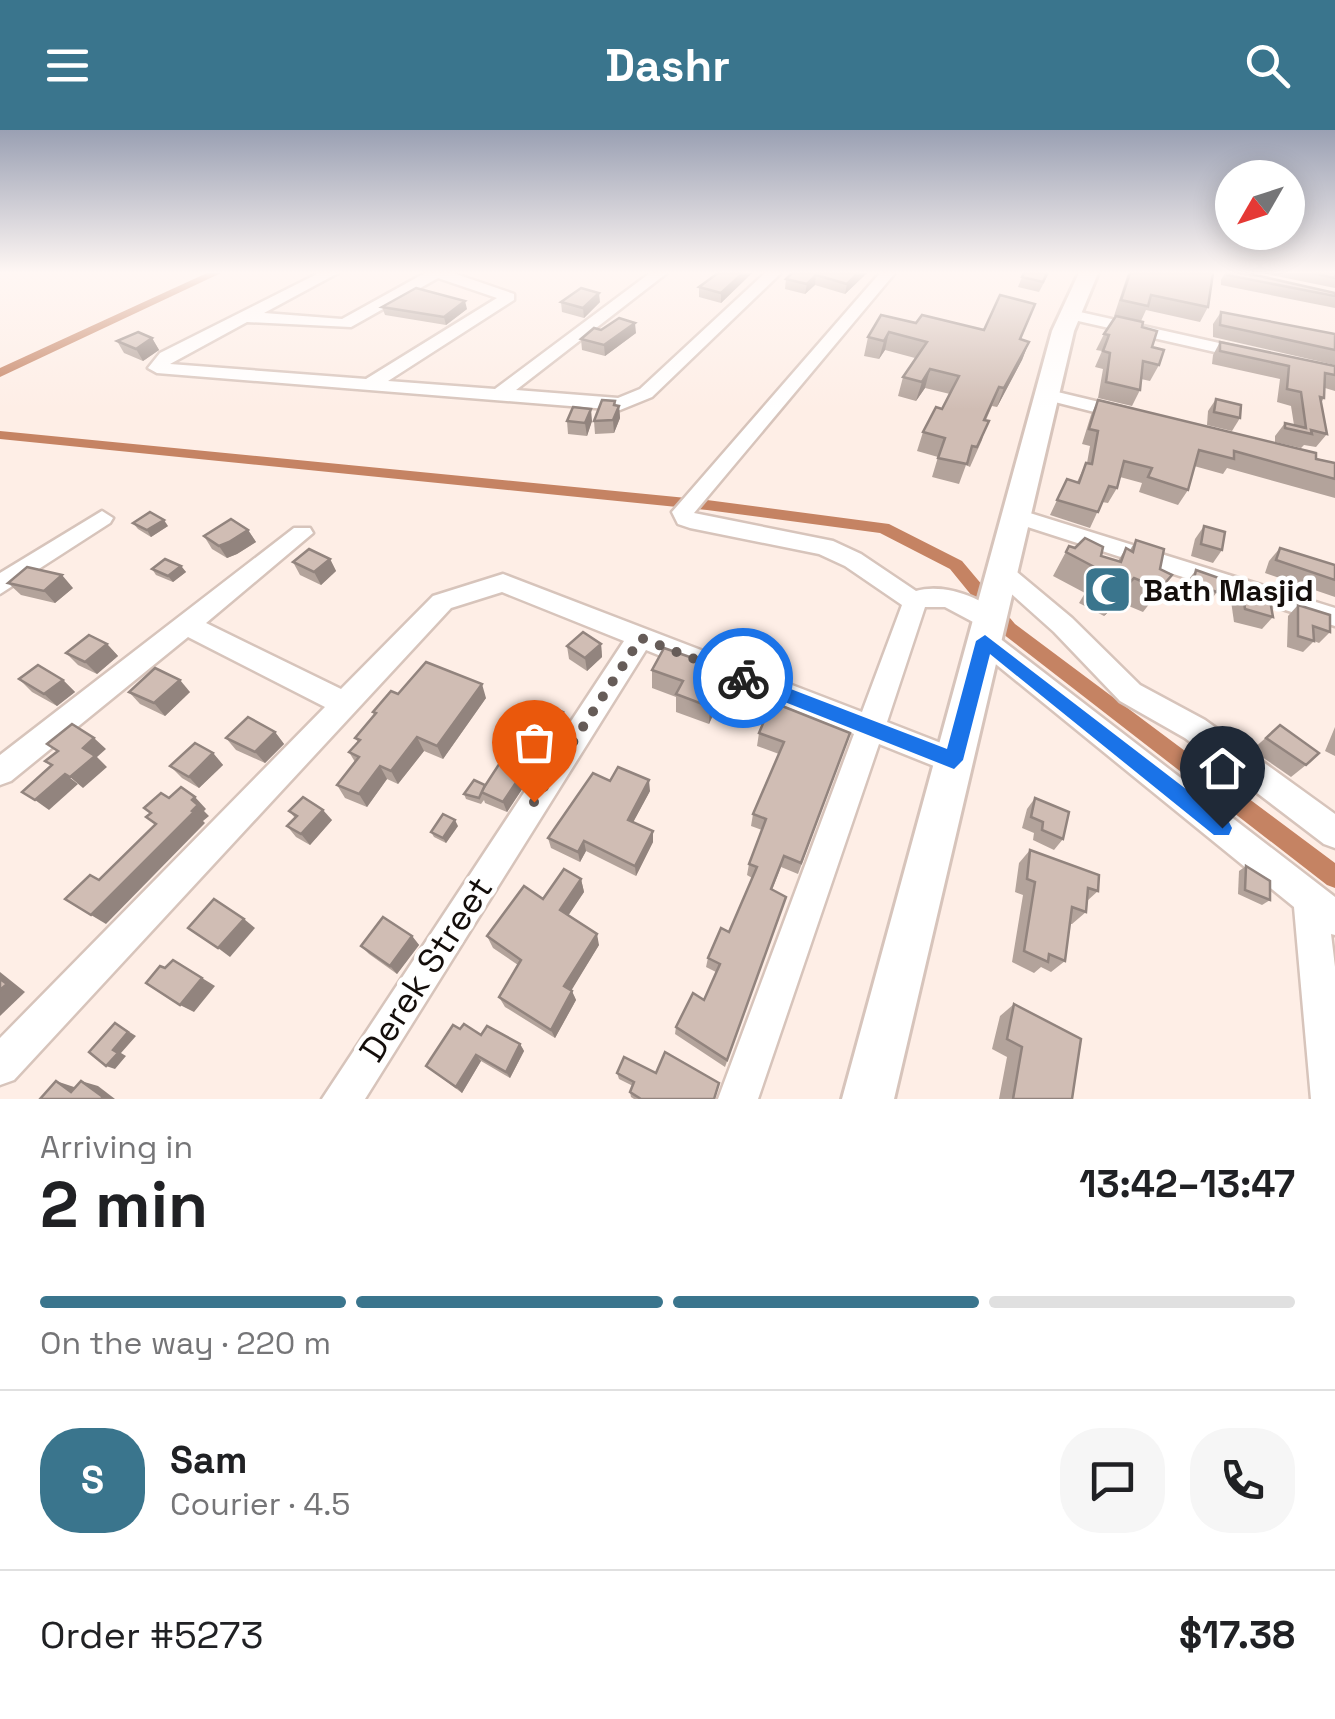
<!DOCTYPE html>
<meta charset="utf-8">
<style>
:root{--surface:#fff;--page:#f6f6f6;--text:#202124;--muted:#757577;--line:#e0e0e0;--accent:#3a758d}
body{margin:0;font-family:"Space Grotesk",sans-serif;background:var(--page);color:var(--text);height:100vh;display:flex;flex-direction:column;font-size:38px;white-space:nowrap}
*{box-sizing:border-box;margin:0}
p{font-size:32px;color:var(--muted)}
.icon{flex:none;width:55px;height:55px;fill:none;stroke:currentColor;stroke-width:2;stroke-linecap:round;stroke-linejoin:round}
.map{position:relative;height:969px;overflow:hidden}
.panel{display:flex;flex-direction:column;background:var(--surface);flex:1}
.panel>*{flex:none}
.needle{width:65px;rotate:231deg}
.buttons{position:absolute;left:1215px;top:30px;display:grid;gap:20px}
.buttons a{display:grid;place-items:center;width:90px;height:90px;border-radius:50%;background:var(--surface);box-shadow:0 5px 25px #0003;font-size:50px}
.pin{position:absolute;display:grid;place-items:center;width:85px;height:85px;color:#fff;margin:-102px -42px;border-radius:50% 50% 50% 0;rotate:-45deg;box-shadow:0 0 10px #0007}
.pin .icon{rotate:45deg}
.courier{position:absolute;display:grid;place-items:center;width:100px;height:100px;margin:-50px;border:8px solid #1a73e8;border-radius:50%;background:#fff;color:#222;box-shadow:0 2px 12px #0007}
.overview em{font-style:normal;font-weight:800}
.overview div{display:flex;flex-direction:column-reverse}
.overview{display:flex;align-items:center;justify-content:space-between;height:170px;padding:0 40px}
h1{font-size:65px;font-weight:800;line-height:75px}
.bar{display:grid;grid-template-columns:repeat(4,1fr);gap:15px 10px;align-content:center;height:120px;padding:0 40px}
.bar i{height:12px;border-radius:8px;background:var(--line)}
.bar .current{background:var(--accent)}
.bar p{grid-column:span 4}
.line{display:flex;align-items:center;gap:25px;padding:0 40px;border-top:2px solid var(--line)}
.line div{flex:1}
.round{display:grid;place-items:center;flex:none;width:105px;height:105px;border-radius:40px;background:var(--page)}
header{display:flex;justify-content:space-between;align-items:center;height:130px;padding:0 40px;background:var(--accent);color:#fff;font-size:45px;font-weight:800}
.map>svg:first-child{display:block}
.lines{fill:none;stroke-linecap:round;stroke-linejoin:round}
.canal{fill:#c58363;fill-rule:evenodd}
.minor-casing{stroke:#d7c4bb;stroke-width:5}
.major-casing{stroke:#d7c4bb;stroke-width:6}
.minor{fill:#fff;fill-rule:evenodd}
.major{fill:#fff;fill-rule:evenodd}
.wall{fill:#b3a39b}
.shaded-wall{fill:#92847e}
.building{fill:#d0bdb4;stroke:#92847e;stroke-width:2.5}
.route{fill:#1a73e8}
.done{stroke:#665c58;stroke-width:10;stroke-dasharray:0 18}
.labels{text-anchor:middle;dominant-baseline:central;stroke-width:9;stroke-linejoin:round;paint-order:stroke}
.poi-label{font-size:30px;font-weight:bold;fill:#140e0b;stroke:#fff;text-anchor:start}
.near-street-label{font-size:35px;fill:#140e0b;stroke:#fff}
</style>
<header><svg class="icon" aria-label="menu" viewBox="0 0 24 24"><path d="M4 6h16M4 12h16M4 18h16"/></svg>Dashr<svg class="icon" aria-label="search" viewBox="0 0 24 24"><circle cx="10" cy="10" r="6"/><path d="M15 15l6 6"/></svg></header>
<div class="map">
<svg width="1335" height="969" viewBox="0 0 1335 969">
<rect width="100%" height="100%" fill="#feeee6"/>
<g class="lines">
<g class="canal">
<polygon points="207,143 221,143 0,247 0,238"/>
<polygon points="0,301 707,370 889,394 962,431 1015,494 1335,733 1335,758 1327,755 1003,504 950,439 880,403 707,380 0,309"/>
</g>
<defs>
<g id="minor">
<path d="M 319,143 L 338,143 L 264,183 L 342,189 L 425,143 L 453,143 L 514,164 L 514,170 L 388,251 L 495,259 L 650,143 L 667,143 L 516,260 L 618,268 L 640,259 L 765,143 L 781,143 L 652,267 L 620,280 L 157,243 L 148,238 L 160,223 ZM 438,148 L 497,168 L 366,249 L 170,234 L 247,192 L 351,197 Z"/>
<path d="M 880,143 L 895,143 L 694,383 L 833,411 L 861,424 L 916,461 C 943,453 988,467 1003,492 L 999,499 L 990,501 L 945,477 L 925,477 L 887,592 L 964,622 L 969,631 L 964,640 L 954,644 L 879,614 L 758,969 L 718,969 L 854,604 L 646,520 L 365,969 L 322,969 L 624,511 L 502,462 L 451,478 L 14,950 L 0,955 L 0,908 L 325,577 L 188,507 L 11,651 L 0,655 L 0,625 L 294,398 L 310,398 L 313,403 L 206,493 L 341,559 L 433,466 L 503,444 L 862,582 L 902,475 L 845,436 L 819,424 L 690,398 L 678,394 L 672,382 Z"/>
<polygon points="1071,180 1246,219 1254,224 1246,229 1065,188 1063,185"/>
<polygon points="1049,260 1133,280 1135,284 1126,290 1043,269 1040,265"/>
<polygon points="1017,379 1335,478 1335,496 1009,391 1006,386"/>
<polygon points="102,381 113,388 110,393 0,464 0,443"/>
<polygon points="1004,436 1012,438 1072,488 1140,555 1205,590 1335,684 1335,718 1324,714 1185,608 1120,571 1054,502 996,450 992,444 996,438"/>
<polygon points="985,501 994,504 1335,767 1335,805 1331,804 1335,837 1335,969 1311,969 1294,777 976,518 972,511 976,504"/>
</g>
<polygon id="major" points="1079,143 1098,143 1074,201 894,969 842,969 1052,201"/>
</defs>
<use href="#minor" class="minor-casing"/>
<use href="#major" class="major-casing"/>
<use href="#minor" class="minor"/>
<use href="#major" class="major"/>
</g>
<g class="wall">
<polygon points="752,143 721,173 699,167 699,157"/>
<polygon points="792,143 867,143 845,164 815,155 805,164 785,159 786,149"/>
<polygon points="1049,143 1039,162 1018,157 1022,147"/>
<polygon points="1128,143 1213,143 1208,177 1200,192 1146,180 1141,191 1142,197 1159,235 1150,251 1141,249 1140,260 1132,276 1098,268 1103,239 1095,237 1102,221 1096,220 1104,204 1116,186 1114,186"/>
<polygon points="1225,143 1246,143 1335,163 1335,178 1221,155 1221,150"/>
<polygon points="1262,143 1335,143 1335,158"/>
<polygon points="561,172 600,172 584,188 562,182"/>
<polygon points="382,177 467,179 446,195 385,185"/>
<polygon points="1221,182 1335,204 1335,235 1213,207 1213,194"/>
<polygon points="916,193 1029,212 1022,230 997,277 992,276 986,290 982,310 970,337 966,335 959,354 932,347 938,327 917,321 923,302 942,279 950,264 925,258 916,271 898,266 903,247 915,228 885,220 879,229 864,226 868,207"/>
<polygon points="601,200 636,203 605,226 582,220 581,209"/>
<polygon points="152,208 159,220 143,231 124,223 117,211"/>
<polygon points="1220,212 1335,236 1335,261 1325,258 1324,268 1321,273 1327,304 1316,317 1304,315 1301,318 1275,312 1275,306 1285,293 1294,295 1291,276 1277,272 1280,249 1212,234 1213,225"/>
<polygon points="1216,269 1240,288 1232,301 1207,295 1208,281"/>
<polygon points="1098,270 1335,333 1335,368 1227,338 1223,344 1194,336 1188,360 1178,375 1139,362 1142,353 1120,347 1117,358 1108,373 1102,372 1090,398 1050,385 1067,349 1077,352 1086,333 1087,333 1090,316 1082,314 1091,285"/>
<polygon points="616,275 619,276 620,288 614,303 595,304 594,291"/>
<polygon points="567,291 592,291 587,306 568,304"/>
<polygon points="133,393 168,396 151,407 138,399"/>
<polygon points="1204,396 1222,420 1213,433 1191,426 1195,409"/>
<polygon points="248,400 256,412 237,424 227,428 212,419 204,406"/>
<polygon points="1136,410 1160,439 1172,445 1143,482 1119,472 1104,486 1079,473 1085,463 1053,446 1069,416 1118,431 1126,418 1130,420"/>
<polygon points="1280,418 1335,435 1335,467 1265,443 1269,431"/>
<polygon points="330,429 336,441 321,455 300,445 293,432"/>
<polygon points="181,436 186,442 173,452 156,445 152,439"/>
<polygon points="1196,440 1217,462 1207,475 1183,467 1186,453"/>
<polygon points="8,453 73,458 55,473 21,465"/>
<polygon points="1242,458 1273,487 1262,499 1234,492 1231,471"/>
<polygon points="1298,475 1330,502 1319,513 1314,511 1303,522 1287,517 1288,486"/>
<polygon points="107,514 118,526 97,544 78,535 66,523"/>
<polygon points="601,514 602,527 587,541 569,529 567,516"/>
<polygon points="652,540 727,540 725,558 709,594 676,582 676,567 652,558"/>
<polygon points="19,549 63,550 75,562 57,576 32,562"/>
<polygon points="129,562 190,562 165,586 140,574"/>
<polygon points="398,564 486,568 443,629 424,621 398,654 387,649 367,677 345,668 337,655 355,632 349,622 358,612 355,608 374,585 373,582"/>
<polygon points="536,589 565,594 507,682 485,673 484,670 481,674 466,669 464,664 485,655 505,626 503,620"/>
<polygon points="1280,595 1306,635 1291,647 1252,620"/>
<polygon points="1335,597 1335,626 1325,621"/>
<polygon points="275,602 284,614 265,633 236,620 226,608"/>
<polygon points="759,603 850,603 798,744 781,737 772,760 786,767 725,937 675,904 676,897 704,870 716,842 706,837 708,828 729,802 752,748 747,745 749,734 762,700 751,696 753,684 779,624 757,616"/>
<polygon points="213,623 223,635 199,658 182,648 170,636"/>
<polygon points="610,651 650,661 633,692 653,712 636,746 586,721 580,732 551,718 548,708"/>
<polygon points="1035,668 1063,709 1054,720 1033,710 1034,703 1022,698 1027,679"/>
<polygon points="289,681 332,690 310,715 296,707 287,696 295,688"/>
<polygon points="458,696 446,713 434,707 431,702"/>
<polygon points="1030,720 1098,761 1087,771 1086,782 1072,794 1070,794 1065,831 1051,842 1041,837 1034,843 1012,832 1023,765 1015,762 1019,733"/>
<polygon points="1246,736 1270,770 1262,775 1238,764 1239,741"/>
<polygon points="581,749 584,762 568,785 599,815 571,860 576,870 555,908 505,877 499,867 518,835 493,818 487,806 543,769"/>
<polygon points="412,806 419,815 397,844 369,824 361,816"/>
<polygon points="1014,874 1072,969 999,969 1007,927 992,919 1000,886"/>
<polygon points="460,899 520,914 524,921 510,948 481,931 462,963 426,936"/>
<polygon points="617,943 656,943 715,969 634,969 631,967 630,962 633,956 619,949"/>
</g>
<g class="shaded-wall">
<polygon points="743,143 752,143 721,173 721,163"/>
<polygon points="858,143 867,143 845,164 847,154"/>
<polygon points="816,145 815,155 805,164 807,154"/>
<polygon points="599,163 600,172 584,188 583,178"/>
<polygon points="465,171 467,179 446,195 444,187"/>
<polygon points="635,193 636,203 605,226 604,215"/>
<polygon points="889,202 885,220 879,229 884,211"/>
<polygon points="152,208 159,220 143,231 136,219"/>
<polygon points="1029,212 1022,230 997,277 1004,258"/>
<polygon points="930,239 925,258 916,271 922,252"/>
<polygon points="615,271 616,283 619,276 620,288 614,303 613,290"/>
<polygon points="591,279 592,291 587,306 585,293"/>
<polygon points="164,390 168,396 151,407 147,400"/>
<polygon points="248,400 256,412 237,424 227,428 219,416"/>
<polygon points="330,429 336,441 321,455 314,442"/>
<polygon points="181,436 186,442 173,452 168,446"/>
<polygon points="62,445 73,458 55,473 44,461"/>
<polygon points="1134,448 1119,472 1104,486 1119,463"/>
<polygon points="107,514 118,526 97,544 85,532"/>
<polygon points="601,514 602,527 587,541 585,528"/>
<polygon points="727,540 725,558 709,594 710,577"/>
<polygon points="63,550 75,562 57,576 44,564"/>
<polygon points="180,550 190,562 165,586 154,573"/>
<polygon points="482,554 486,568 443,629 437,616"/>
<polygon points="563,582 565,594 507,682 503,672"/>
<polygon points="275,602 284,614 265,633 255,622"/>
<polygon points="417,607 424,621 398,654 391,641"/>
<polygon points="94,608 106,619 97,627 107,637 83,658 70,647 83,618"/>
<polygon points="213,623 223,635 199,658 189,647"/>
<polygon points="380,636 387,649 367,677 359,664"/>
<polygon points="65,644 78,654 49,680 35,670"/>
<polygon points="649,650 650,661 629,700 628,690"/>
<polygon points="195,667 206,679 204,681 209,686 203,691 205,693 106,794 91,785 192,681 192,670"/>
<polygon points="323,680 332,690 310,715 301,704"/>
<polygon points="455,690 458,696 446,713 443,708"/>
<polygon points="653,701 653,712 636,746 635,736"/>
<polygon points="584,711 586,721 580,732 578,722"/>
<polygon points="581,749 584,762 564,792 560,780"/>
<polygon points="244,789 255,798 230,827 218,818"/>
<polygon points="597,804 599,815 568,866 564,856"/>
<polygon points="412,806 419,815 397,844 390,836"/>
<polygon points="0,842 25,862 0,886"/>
<polygon points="202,848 215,856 194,882 180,875"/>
<polygon points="572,861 576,870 555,908 551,900"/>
<polygon points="115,893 136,906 121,923 126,926 115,939 106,936 113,920"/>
<polygon points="520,914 524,921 510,948 506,942"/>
<polygon points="476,925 481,931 462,963 456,957"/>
<polygon points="56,951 74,957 89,967 71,962"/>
<polygon points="81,951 98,956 115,969 101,969"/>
</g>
<g class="building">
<polygon points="718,143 743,143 721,163 699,157"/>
<polygon points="792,143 858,143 847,154 816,145 807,154 786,149"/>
<polygon points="1024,143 1047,143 1043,152 1022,147"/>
<polygon points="1130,143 1213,143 1208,177 1151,165 1148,176 1121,170"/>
<polygon points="1227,143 1246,143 1335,163 1335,166 1227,145"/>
<polygon points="1312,143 1335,143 1335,148"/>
<polygon points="416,158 465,171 444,187 382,177"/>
<polygon points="581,158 599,163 583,178 561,172"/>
<polygon points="1000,165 1035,174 1020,209 1029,212 1004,258 999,257 984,290 989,291 977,317 972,316 967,334 938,328 945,308 923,302 936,277 942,279 959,246 930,239 922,252 903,247 927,212 889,202 884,211 868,207 881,185 916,193 922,185 984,200"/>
<polygon points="1221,182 1335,204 1335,220 1220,195"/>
<polygon points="1116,186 1143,192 1142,197 1157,201 1152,217 1164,220 1159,235 1143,231 1140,260 1106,252 1110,223 1103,221 1109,205 1104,204"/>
<polygon points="619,188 635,193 604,215 581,209 594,198 601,200"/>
<polygon points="138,202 152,208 136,219 117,211"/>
<polygon points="1220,212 1335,236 1335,245 1325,243 1324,268 1320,267 1327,304 1311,300 1312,304 1285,298 1285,293 1306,298 1301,262 1287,259 1289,236 1220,221"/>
<polygon points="1216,269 1241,275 1240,288 1214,282"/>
<polygon points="602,270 615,271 614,275 619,276 613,290 594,291"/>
<polygon points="1098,270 1316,323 1316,329 1335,333 1335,349 1234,321 1234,329 1199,320 1188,360 1148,347 1152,338 1124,331 1117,358 1109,356 1098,382 1057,370 1067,349 1079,353 1086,333 1092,334 1098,301 1089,299"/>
<polygon points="573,277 591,279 585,293 567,291"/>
<polygon points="150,382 164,390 147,400 133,393"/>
<polygon points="231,389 248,400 229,412 219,416 204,406"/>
<polygon points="1204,396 1225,402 1222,420 1201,414"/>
<polygon points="1085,408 1103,417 1101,426 1121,432 1126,418 1133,422 1136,410 1164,419 1160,439 1172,445 1160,459 1134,448 1119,463 1094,450 1102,441 1066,422 1069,416 1075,418"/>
<polygon points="1280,418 1335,435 1335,450 1276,430"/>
<polygon points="309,419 330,429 314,442 293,432"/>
<polygon points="165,429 181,436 168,446 152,439"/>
<polygon points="27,437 62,445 44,461 8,453"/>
<polygon points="1196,440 1219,448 1217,462 1193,454"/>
<polygon points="1242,458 1269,465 1273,487 1245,479"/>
<polygon points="1298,475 1330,485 1330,502 1313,496 1314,511 1298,506"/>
<polygon points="583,502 601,514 585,528 567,516"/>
<polygon points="89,505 107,514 85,532 66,523"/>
<polygon points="664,518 727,540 710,577 676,564 683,551 652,540"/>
<polygon points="426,532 482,554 437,616 417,607 391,641 380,636 359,664 337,655 359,627 349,622 360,610 355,608 376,583 373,582 391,561 398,564"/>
<polygon points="38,535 63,550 44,564 19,549"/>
<polygon points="155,538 180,550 154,573 129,562"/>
<polygon points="772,572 850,603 801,733 784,726 771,759 786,767 727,930 676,897 693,863 704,870 720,834 708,828 721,798 729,802 757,737 749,734 766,689 753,684 784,612 759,603"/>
<polygon points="546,575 563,582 503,672 481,662 507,622 503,620 531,587 536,589"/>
<polygon points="248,587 275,602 255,622 226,608"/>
<polygon points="72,594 94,608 83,618 95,626 70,647 65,644 35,670 22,662 52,635 45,631 58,621 47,614"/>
<polygon points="1280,595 1319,623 1306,635 1266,608"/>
<polygon points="195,613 213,623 189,647 170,636"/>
<polygon points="618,637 649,650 628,690 653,701 635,736 584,711 578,722 548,708 593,643 610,651"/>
<polygon points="474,650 485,655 479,668 464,664"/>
<polygon points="181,657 195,667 192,670 198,675 192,681 194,682 91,785 65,769 90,745 99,750 156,694 146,687 151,683 144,678 161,663 169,668"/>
<polygon points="303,667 323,680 301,704 287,696 297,686 289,681"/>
<polygon points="1035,668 1069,682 1063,709 1042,700 1043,692 1031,687"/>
<polygon points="443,684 455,690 443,708 431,702"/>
<polygon points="1030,720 1099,745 1098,761 1088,758 1086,782 1072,777 1065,831 1049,824 1048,832 1024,821 1035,752 1027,749"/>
<polygon points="1246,736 1270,751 1270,770 1245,760"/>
<polygon points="564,739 581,749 560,780 597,804 564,856 572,861 551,900 499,867 521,830 487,806 524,756 543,769"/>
<polygon points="214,769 244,789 218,818 188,798"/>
<polygon points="383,787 412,806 390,836 361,816"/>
<polygon points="173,830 202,848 180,875 146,853 160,836 165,838"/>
<polygon points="0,849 7,854 0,860"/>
<polygon points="1014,874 1081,909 1072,969 1013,969 1022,917 1007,909"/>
<polygon points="115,893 128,902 113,920 118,923 106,936 89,922"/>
<polygon points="464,894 481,905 487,896 520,914 506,942 476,925 456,957 426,936 453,895 460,899"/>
<polygon points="665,922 719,953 714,969 641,969 630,962 634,952 617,943 624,927 656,943"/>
<polygon points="56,951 71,962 81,951 103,967 101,969 40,969"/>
</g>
<linearGradient id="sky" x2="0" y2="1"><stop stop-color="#9aa0b3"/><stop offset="0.51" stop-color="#fff7f4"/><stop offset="1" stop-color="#fff7f4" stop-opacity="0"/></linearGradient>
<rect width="1335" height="279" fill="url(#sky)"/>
<polygon class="route" points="985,505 1229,692 1232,698 1229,705 1214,705 990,524 963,630 954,639 737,553 734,548 743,541 749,543 947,619 976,511"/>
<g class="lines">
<polyline class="done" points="534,672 641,508 743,548"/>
</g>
<defs>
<symbol id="mosque-square" viewBox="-11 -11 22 22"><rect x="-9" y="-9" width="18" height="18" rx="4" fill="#3a758d" stroke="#fff"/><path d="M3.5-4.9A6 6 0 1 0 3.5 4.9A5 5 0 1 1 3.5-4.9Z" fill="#fff"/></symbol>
</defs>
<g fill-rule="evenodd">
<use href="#mosque-square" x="1080" y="432" width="55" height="55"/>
</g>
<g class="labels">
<g class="poi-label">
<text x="1143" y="460">Bath Masjid</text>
</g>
<g class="near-street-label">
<text transform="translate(426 839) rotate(-57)">Derek Street</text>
</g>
</g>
</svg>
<div class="buttons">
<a><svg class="needle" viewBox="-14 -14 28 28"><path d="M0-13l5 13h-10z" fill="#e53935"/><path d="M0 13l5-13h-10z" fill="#757577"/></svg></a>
</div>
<div class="pin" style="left:534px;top:672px;background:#ea580c"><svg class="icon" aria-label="bag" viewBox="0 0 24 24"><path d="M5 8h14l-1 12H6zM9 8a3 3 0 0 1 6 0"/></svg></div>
<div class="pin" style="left:1222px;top:698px;background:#1f2937"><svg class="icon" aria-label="home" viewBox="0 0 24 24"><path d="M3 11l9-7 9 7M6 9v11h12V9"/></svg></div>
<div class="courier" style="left:743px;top:548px"><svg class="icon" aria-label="bike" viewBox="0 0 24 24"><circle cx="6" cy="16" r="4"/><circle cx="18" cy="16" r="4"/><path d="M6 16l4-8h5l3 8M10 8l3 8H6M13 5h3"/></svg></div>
</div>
<section class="panel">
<div class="overview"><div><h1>2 min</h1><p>Arriving in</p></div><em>13:42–13:47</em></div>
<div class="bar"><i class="current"></i><i class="current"></i><i class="current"></i><i></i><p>On the way · 220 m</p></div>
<div class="line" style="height:180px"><b class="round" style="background:var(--accent);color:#fff">S</b><div><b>Sam</b><p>Courier · 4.5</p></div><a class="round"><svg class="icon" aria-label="chat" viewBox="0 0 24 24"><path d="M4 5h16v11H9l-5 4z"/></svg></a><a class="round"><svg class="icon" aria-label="phone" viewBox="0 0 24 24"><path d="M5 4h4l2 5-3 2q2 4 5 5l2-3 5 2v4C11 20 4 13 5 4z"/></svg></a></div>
<div class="line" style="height:130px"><div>Order #5273</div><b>$17.38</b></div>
</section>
